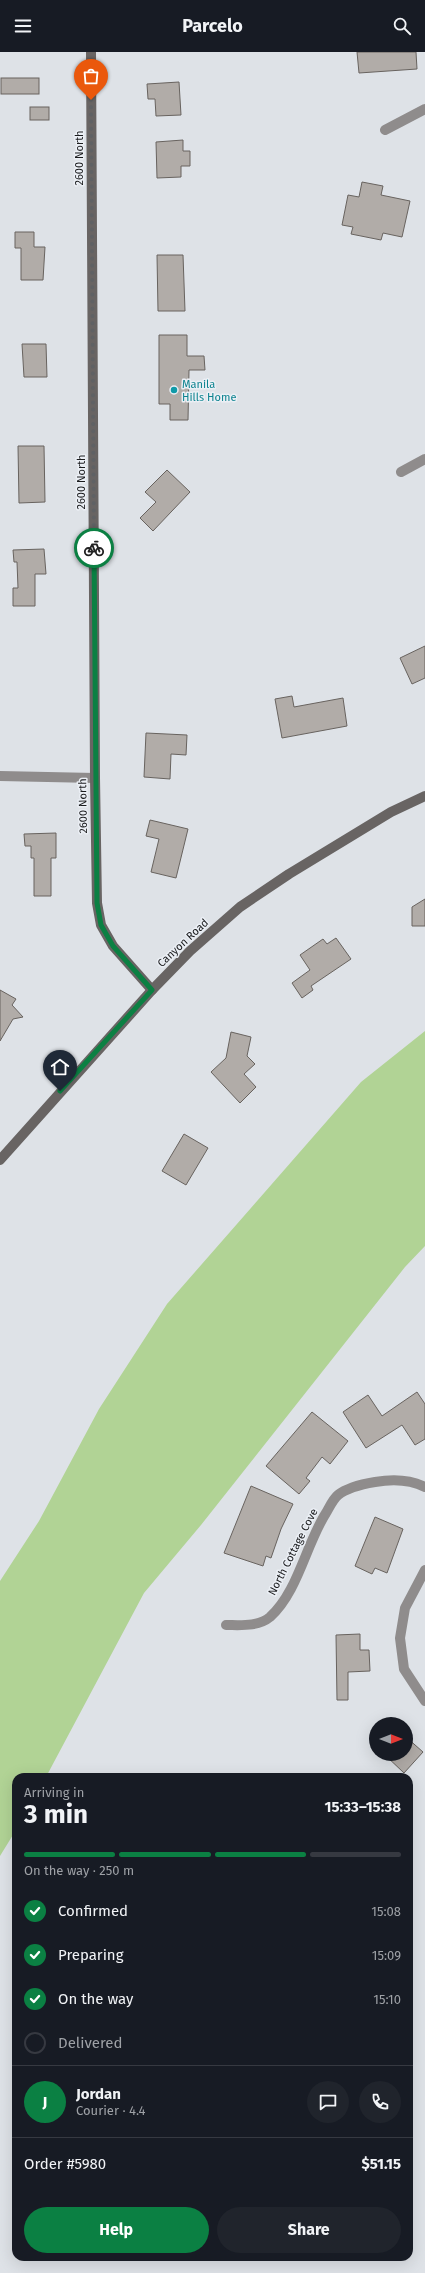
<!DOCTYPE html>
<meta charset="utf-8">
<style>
:root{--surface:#171b24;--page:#20242c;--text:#f1f3f6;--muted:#9ea1a6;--line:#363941;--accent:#0b8043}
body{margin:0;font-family:"Fira Sans",sans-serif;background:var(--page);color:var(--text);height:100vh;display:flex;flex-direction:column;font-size:15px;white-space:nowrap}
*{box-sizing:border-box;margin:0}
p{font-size:13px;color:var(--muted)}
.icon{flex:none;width:22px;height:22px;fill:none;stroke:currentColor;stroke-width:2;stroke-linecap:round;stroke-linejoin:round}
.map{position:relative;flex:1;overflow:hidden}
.side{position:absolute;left:12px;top:1721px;width:401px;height:488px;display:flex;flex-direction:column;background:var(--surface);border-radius:12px;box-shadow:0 4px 16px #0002}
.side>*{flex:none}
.needle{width:26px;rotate:90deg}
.buttons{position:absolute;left:369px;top:1665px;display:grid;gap:8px}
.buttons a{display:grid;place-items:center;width:44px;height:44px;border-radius:50%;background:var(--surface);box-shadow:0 4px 16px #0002;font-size:20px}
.pin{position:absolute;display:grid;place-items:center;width:34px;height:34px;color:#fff;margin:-41px -17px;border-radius:50% 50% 50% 0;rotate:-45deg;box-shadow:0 0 4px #0007}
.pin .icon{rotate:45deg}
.courier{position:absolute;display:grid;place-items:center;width:40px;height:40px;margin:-20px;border:3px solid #0b8043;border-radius:50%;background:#fff;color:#222;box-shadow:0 1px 5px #0007}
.overview em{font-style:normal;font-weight:700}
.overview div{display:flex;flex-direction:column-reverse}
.overview{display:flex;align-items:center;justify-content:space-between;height:68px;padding:0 12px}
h1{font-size:26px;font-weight:700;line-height:30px}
.bar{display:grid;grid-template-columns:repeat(4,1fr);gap:6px 4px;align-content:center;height:48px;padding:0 12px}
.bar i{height:5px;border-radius:3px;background:var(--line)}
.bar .selected{background:var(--accent)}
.bar p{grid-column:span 4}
.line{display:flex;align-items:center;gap:10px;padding:0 12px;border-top:1px solid var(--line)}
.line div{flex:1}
.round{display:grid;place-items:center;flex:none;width:42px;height:42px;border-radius:21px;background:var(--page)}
ol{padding:0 12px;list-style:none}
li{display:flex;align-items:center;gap:12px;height:44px}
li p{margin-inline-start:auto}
li .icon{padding:4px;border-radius:50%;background:var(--accent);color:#fff;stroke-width:4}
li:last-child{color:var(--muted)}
li i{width:22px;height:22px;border:2px solid var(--line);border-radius:50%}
.button{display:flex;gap:8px;margin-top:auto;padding:8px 12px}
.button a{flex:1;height:46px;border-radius:24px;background:var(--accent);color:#fff;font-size:16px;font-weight:700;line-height:46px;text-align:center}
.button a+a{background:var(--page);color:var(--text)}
header{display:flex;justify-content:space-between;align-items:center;height:52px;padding:0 12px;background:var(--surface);font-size:18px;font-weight:700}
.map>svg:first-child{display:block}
.green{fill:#b1d395}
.building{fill:#b1aca8;stroke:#68635f}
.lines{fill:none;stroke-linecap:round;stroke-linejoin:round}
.street{stroke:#8f8c8c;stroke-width:10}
.secondary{stroke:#686463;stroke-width:10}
.done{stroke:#5f6164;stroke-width:4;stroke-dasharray:0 7.2}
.route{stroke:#0b8043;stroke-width:5}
.culture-dot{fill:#0f9aa8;stroke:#ebeff5;stroke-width:1.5}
.labels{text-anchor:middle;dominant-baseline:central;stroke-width:3;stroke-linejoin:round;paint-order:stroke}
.street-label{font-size:11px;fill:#1a1b1d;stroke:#ebeff5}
.culture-label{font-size:11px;fill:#0d838f;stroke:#ebeff5;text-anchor:start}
</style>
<header><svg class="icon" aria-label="menu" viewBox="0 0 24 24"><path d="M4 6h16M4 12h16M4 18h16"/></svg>Parcelo<svg class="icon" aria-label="search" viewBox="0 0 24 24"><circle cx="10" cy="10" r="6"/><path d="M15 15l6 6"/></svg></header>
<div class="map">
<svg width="425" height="2221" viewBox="0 0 425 2221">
<rect width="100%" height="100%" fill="#dee2e7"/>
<polygon class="green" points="425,979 425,1194 405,1215 201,1473 144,1541 46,1725 16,1725 16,1778 0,1804 0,1529 39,1469 99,1357 167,1252 361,1030"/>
<g class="building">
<polygon points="357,0 416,0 417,17 359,21"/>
<rect x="1" y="26" width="38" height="16"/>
<polygon points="179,30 181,63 156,64 155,47 148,47 147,32"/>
<rect x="30" y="55" width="19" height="13"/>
<polygon points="183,88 183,99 190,99 190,114 181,114 181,125 157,126 156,90"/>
<polygon points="362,130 383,134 381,143 410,149 402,185 383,181 381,188 351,182 353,175 342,173 348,143 359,145"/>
<polygon points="15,180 34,180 34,195 45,195 43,228 21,228 21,196 15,196"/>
<polygon points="157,203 183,203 185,259 158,259"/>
<polygon points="159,283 187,283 187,304 204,304 205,318 189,318 188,368 170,368 170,352 159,352"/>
<polygon points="22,292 46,292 47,325 24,325"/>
<polygon points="18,394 44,394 45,450 19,451"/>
<polygon points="167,418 190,440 153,479 140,466 156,450 145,440"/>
<polygon points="44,497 46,522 35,522 35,554 13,554 13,536 18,536 17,510 14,510 13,498"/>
<polygon points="425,594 425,626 412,632 400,606"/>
<polygon points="292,644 294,655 343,646 347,674 282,686 275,647"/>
<polygon points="146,681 187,683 186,703 171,702 170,727 144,725"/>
<polygon points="150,768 188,777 176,826 151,820 159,787 146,784"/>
<polygon points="56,781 56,806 51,806 51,844 34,844 34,806 31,806 31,794 25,794 24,782"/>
<polygon points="425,847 425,874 412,874 412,855"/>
<polygon points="336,886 351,907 311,934 313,938 302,946 292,931 310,918 300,903 323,887 327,892"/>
<polygon points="0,938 16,947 12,953 23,965 13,967 0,989"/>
<polygon points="231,980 251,985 247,1004 255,1012 244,1022 256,1035 240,1051 211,1020 226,1006"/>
<polygon points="184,1082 208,1096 186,1133 162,1119"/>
<polygon points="417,1340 425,1352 425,1387 415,1393 402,1373 366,1396 343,1360 368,1343 382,1364"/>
<polygon points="312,1360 348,1389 330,1412 322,1405 306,1426 310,1429 299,1442 266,1414"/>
<polygon points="251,1434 293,1452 281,1477 271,1506 266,1504 263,1514 224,1501"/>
<polygon points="375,1465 403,1477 387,1521 375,1516 372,1522 355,1514"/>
<polygon points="360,1582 360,1598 369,1598 370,1619 348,1620 348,1648 337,1648 336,1583"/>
<polygon points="406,1685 423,1700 404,1721 384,1702 406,1702"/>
</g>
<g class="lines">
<g class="street">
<polyline points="385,78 425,57"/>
<polyline points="401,420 425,407"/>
<polyline points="0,724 95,726"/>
<polyline points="425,1518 405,1556 400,1586 404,1617 425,1649"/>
<path d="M 226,1573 C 240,1573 258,1575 270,1565 C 298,1540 306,1492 326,1461 C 329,1456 333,1447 338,1443 C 348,1435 363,1432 375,1430 C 392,1427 409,1427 425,1435"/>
</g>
<g class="secondary">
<polyline points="91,0 95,726 97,851 101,873 113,894 152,938"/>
<polyline points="0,1108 152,938 190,899 240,855 289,822 391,760 425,744"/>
</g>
</g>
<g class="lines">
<polyline class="done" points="91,48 94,496"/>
<polyline class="route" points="60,1039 152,938 113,894 101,873 97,851 94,496"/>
</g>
<circle class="culture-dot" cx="174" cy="338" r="4"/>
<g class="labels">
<g class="street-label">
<text transform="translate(79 106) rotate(-90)">2600 North</text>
<text transform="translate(81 430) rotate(-90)">2600 North</text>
<text transform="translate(83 754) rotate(-91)">2600 North</text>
<text transform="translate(183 891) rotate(-43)">Canyon Road</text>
<text transform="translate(293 1500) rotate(-63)">North Cottage Cove</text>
</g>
<g class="culture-label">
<text x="182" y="332">Manila<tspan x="182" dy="13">Hills Home</tspan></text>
</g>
</g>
</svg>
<div class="buttons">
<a><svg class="needle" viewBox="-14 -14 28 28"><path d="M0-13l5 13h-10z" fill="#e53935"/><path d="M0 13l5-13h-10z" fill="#9ea1a6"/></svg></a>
</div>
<div class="pin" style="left:91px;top:48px;background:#ea580c"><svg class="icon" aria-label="bag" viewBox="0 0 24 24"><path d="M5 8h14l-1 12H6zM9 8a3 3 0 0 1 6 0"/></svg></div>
<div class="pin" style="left:60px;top:1039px;background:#1f2937"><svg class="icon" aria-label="home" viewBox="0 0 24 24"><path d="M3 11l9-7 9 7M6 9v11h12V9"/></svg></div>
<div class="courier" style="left:94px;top:496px"><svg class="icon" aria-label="bike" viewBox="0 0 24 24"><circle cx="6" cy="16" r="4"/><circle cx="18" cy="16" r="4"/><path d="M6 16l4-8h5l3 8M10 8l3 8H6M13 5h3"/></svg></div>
<section class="side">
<div class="overview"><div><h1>3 min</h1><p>Arriving in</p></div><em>15:33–15:38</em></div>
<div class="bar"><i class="selected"></i><i class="selected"></i><i class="selected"></i><i></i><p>On the way · 250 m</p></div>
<ol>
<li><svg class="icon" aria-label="check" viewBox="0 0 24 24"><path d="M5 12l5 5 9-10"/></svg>Confirmed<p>15:08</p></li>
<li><svg class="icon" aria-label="check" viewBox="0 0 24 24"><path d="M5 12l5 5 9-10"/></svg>Preparing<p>15:09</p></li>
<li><svg class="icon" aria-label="check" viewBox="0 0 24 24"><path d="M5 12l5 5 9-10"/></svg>On the way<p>15:10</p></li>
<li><i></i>Delivered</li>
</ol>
<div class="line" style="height:72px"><b class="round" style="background:var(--accent);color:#fff">J</b><div><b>Jordan</b><p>Courier · 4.4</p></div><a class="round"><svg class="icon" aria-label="chat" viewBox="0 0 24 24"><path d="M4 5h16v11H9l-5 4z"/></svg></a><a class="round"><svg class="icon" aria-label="phone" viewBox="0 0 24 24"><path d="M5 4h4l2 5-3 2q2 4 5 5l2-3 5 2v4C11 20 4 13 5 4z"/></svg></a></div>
<div class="line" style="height:52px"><div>Order #5980</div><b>$51.15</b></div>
<div class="button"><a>Help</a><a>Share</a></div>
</section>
</div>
